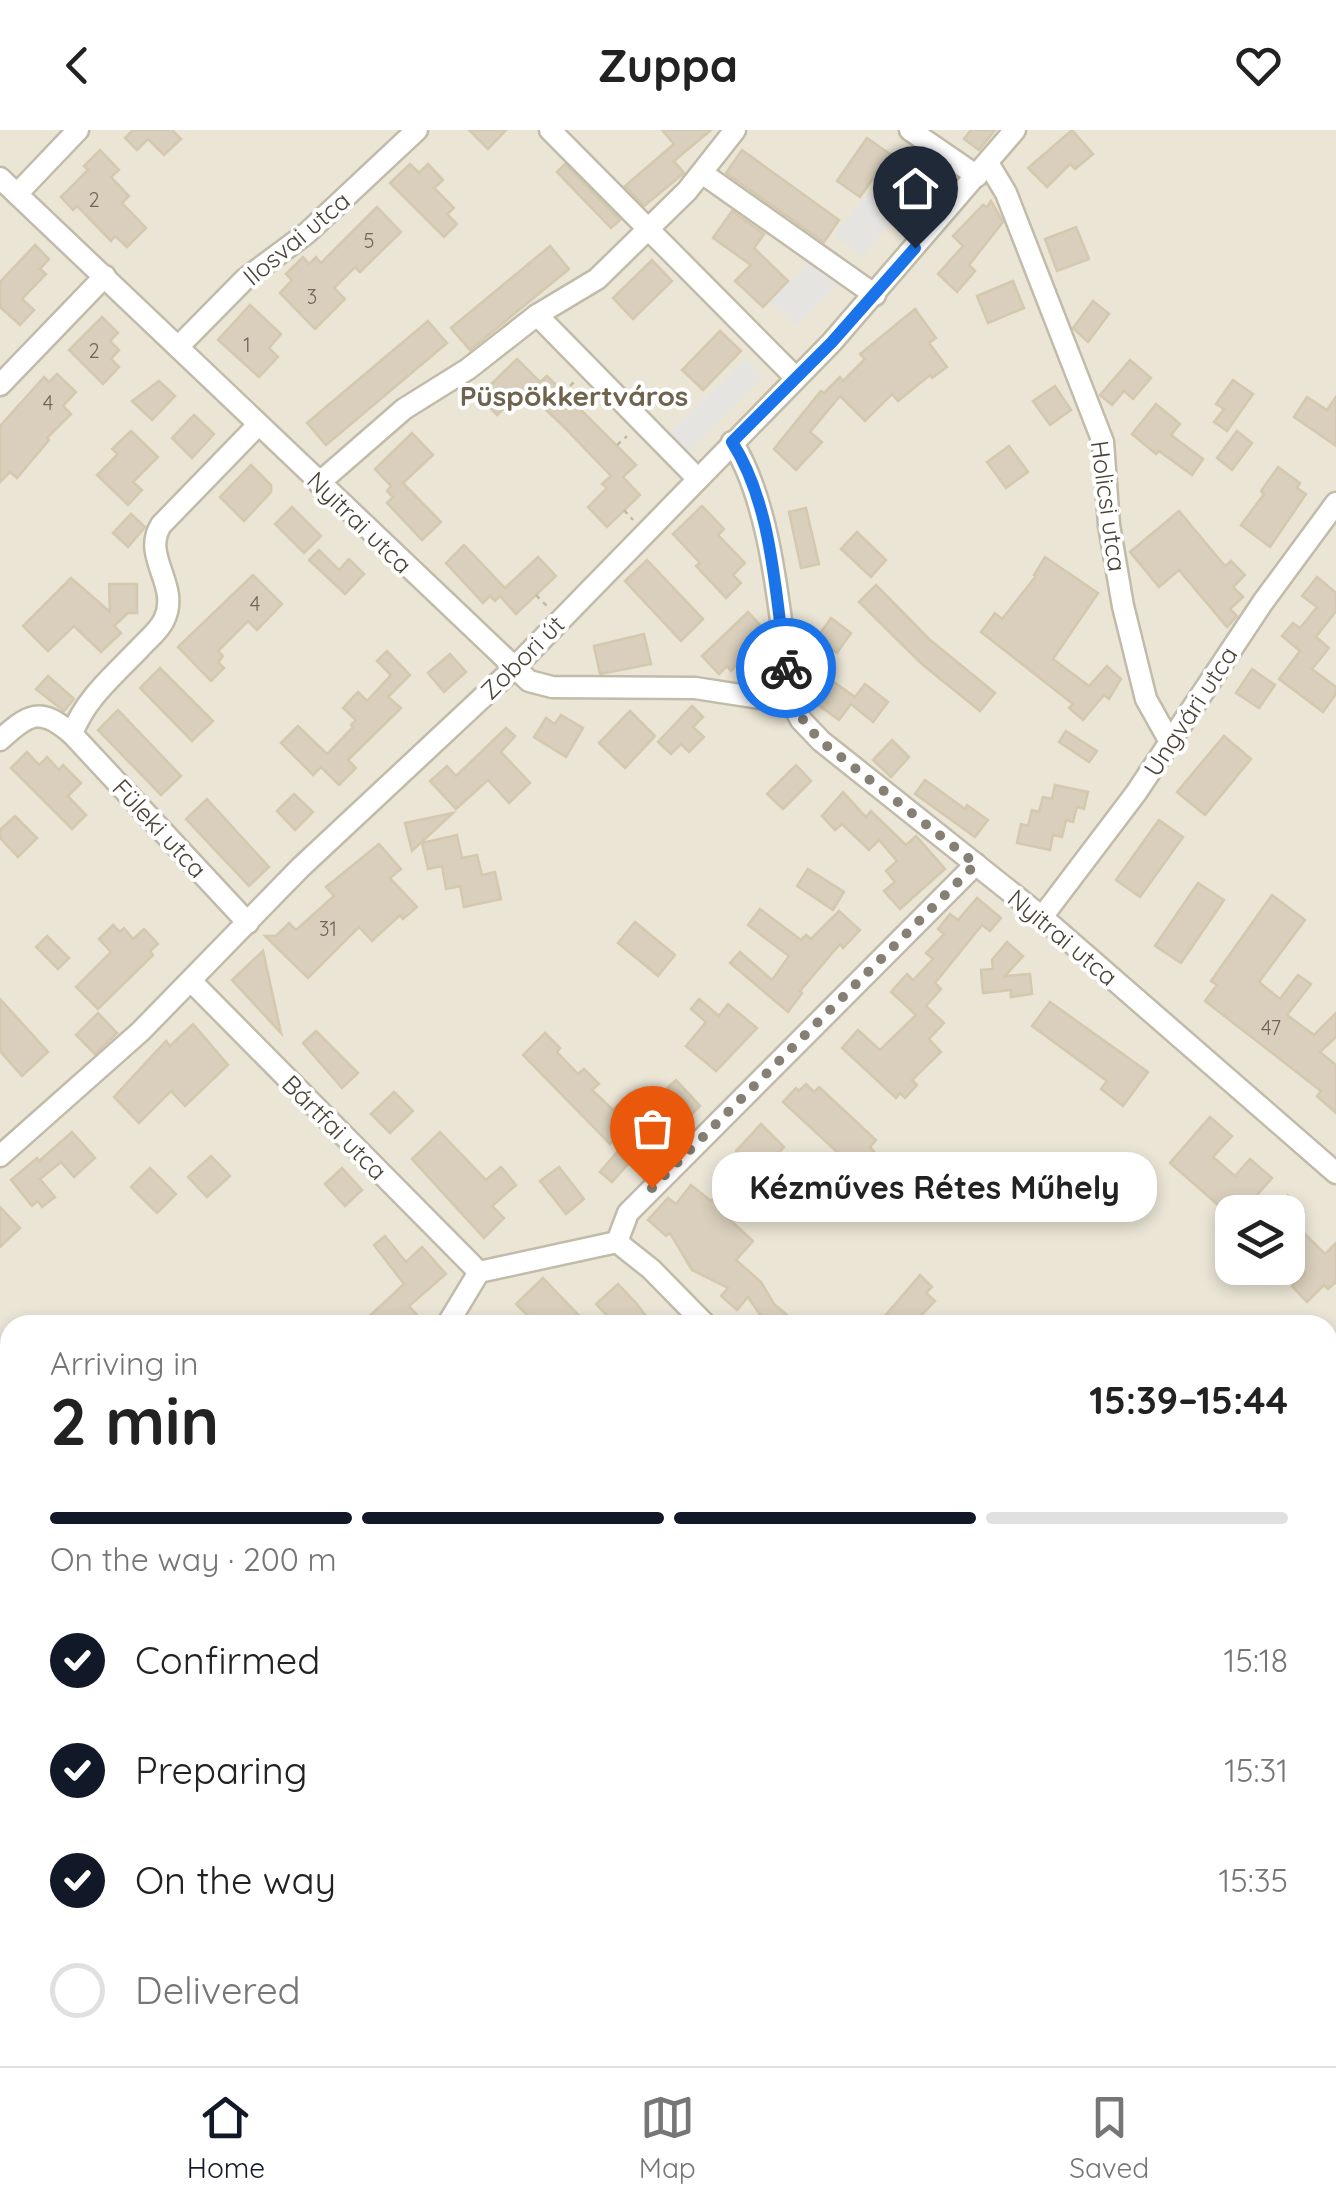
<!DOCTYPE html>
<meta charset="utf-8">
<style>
:root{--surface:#fff;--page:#f2f2f2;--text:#222;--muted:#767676;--line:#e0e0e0;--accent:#111827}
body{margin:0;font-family:Quicksand,sans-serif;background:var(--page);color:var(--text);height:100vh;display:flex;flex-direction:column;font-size:38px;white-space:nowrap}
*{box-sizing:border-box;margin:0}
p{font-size:32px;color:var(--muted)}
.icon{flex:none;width:55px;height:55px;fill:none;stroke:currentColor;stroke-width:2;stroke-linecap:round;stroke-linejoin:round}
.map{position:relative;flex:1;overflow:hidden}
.drawer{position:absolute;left:0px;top:1185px;width:1338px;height:752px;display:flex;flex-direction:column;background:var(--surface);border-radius:30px 30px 0 0;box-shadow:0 5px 15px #0003}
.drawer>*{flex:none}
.tools{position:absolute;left:1215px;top:1065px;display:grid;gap:20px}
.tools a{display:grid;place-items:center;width:90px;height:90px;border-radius:20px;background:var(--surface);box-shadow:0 5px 15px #0003;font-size:50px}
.pin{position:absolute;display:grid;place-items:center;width:85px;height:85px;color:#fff;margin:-102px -42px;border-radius:50% 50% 50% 0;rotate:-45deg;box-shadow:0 0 10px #0007}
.pin .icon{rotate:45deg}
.courier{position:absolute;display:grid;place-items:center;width:100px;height:100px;margin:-50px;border:8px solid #1a73e8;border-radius:50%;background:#fff;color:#222;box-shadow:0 2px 12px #0007}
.bubble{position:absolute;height:70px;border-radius:30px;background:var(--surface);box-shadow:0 5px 15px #0003;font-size:32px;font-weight:700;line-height:70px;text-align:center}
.overview em{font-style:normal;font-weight:700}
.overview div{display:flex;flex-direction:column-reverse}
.overview{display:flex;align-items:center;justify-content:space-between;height:170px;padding:0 50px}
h1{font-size:65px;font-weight:700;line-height:75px}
.bar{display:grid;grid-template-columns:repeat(4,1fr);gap:15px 10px;align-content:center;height:120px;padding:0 50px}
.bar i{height:12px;border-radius:8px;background:var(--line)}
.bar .current{background:var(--accent)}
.bar p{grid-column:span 4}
ol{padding:0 50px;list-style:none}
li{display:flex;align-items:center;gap:30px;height:110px}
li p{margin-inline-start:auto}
li .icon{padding:10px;border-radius:50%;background:var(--accent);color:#fff;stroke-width:4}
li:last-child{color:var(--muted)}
li i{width:55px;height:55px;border:5px solid var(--line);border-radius:50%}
header{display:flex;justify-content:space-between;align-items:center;height:130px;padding:0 50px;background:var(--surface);font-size:45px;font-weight:700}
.dock{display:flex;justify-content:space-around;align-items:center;height:140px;border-top:2px solid var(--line);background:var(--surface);font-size:28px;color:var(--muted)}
.dock a{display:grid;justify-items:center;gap:5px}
.dock .current{color:var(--accent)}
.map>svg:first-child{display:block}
.residential{fill:#eae5d5;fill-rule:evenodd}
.parking{fill:#e6e4e0}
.building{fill:#d9cfbc;stroke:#d4c8ae;stroke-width:2.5}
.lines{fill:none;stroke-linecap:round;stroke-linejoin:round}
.minor-casing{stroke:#c2bba9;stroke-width:25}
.path{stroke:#c6b999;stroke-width:2.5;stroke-dasharray:5 5;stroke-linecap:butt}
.minor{stroke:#fff;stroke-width:20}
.done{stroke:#868074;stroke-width:10;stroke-dasharray:0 18}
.route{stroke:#1a73e8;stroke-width:12}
.labels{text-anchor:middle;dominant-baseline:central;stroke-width:8;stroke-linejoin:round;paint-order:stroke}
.number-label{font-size:20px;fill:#6e6658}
.street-label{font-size:25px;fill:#4a4336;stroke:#fff}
.neighbourhood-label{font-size:28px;font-weight:bold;fill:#6e634c;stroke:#fff}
</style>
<header><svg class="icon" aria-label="back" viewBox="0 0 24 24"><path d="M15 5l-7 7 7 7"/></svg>Zuppa<svg class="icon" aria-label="heart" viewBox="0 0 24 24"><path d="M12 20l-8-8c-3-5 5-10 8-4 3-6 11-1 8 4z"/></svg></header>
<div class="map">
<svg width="1336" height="1936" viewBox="0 0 1336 1936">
<rect width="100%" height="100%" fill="#f6f2e8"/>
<path class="residential" d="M 0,0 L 1336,0 L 1336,1936 L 0,1936 ZM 1232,1082 L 1288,1082 L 1288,1138 L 1232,1138 ZM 10,1195 L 1328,1195 L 1328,1928 L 10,1928 Z"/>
<g class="parking">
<polygon points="900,27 927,50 861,127 834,104"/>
<polygon points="814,126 840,152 797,196 770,171"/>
<polygon points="745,229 763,248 687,323 668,304"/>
</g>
<g class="building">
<polygon points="133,0 172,0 181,9 164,25 148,9 137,20 125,8"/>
<polygon points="469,0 506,0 488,19"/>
<polygon points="662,0 711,0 674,31 684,43 644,76 625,56 674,14"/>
<polygon points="971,0 995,0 979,20 964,9"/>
<polygon points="1072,0 1093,24 1075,39 1070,34 1047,57 1028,38"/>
<polygon points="867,8 890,24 860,67 837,51"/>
<polygon points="100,20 119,40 111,47 129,66 122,73 146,98 127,117 115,106 111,111 77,76 73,80 61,67 88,40 84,36"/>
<polygon points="742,20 839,90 824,112 726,43"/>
<polygon points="410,34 419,43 428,34 443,50 434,58 454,78 447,84 457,94 444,107 390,53"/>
<polygon points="565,34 620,90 611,98 557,42"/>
<polygon points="991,71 1003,92 969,135 975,141 957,162 938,144 963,116 953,106 983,75 987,77"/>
<polygon points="377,77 401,102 360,142 355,137 334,158 345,169 315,199 280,163 292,150 286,144 303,127 309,134 316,127 321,133"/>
<polygon points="732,81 764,104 754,118 788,151 763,177 735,151 751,135 713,108"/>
<polygon points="1076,97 1089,129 1057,141 1045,109"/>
<polygon points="35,115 49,129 40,139 46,144 22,169 34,180 20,195 0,177 0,152"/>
<polygon points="550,116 569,139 470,220 451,198"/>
<polygon points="652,130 672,151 633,189 613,168"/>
<polygon points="1013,151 1024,178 988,193 977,166"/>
<polygon points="1093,171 1109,184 1088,212 1073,198"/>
<polygon points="250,175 281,204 269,218 278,227 259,247 218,210"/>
<polygon points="915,179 936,208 929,213 947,237 932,248 930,245 898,271 892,264 865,291 840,266 810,302 822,312 796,340 774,319 821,261 824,263 840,247 843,251 865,229 860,224"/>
<polygon points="102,187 118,203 110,211 119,220 111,229 119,237 103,254 69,220"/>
<polygon points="428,191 447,213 326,315 307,293"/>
<polygon points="720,201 741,221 703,260 682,240"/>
<polygon points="517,229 540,252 547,246 636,335 623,347 640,365 607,397 588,377 607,358 602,354 611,346 563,296 538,272 534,275 526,267 521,273 516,267 497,285 479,266"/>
<polygon points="1130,230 1151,248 1133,269 1124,261 1112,275 1100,265"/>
<polygon points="57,244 76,262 63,276 71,284 47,308 49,310 17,348 10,342 0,352 0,296 44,247 49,252"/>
<polygon points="1233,250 1253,264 1227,301 1214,292 1224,279 1216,274"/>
<polygon points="159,251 175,266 152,290 132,271"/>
<polygon points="1055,256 1071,280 1050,295 1033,271"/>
<polygon points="1307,267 1327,280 1336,267 1336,316 1294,287"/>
<polygon points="1156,274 1180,294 1171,305 1203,329 1192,345 1159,321 1156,324 1132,304"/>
<polygon points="194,285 214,304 192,328 172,308"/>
<polygon points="131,301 158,327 133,352 142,360 128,375 97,345 118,324 112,319"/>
<polygon points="1237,301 1252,313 1232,340 1217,328"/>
<polygon points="412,303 433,325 403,353 441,392 422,410 387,373 393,367 387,361 391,356 375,339"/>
<polygon points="1009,316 1028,342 1006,358 987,332"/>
<polygon points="251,335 271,355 271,362 244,391 220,367"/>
<polygon points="1278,337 1300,353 1297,358 1306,364 1270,417 1241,395 1264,364 1261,361"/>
<polygon points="702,376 724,399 718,405 745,433 733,445 741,453 726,468 696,436 700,433 673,404"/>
<polygon points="292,377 321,406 304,423 275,394"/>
<polygon points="806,378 819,434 801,438 789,382"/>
<polygon points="1179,381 1225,436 1231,431 1245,445 1233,457 1243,467 1230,479 1237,486 1227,497 1179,440 1159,457 1130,422"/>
<polygon points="131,384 145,397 128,417 113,403"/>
<polygon points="857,402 886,430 871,447 841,419"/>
<polygon points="464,415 505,458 538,427 556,446 516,484 500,466 495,471 490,466 483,473 446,433"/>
<polygon points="319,420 339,440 349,429 364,444 345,464 309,430"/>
<polygon points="1045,427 1098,463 1053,529 1089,556 1107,536 1121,549 1109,569 1104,565 1083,590 1069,578 1073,574 981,502 995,483 1002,489 1036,446 1034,445"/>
<polygon points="647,430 703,489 681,511 625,451"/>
<polygon points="253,445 282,474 257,500 248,491 218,521 223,526 218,532 224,538 211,551 178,517"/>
<polygon points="1317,447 1336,463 1336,481 1316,507 1329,518 1312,539 1336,557 1336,564 1323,582 1279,549 1300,521 1282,506 1293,493 1300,498 1317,477 1302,466"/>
<polygon points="71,448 110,482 109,454 137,454 137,483 128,483 114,496 121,503 101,522 74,496 48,521 23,496"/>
<polygon points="876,455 929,509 995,563 980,581 923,535 859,472"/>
<polygon points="748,482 760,495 755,500 761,507 748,519 753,524 740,537 737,534 731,541 727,536 719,544 702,526"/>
<polygon points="831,488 851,503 837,523 817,508"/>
<polygon points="644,504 651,534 600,544 594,516"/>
<polygon points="387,521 410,545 388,567 401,578 348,630 356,638 339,655 321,637 313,645 281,613 298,596 327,624 353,597 351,595 356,590 343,578 358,562 367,571 391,545 377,531"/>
<polygon points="450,524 466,542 444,562 428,543"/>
<polygon points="160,538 213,591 192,611 140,558"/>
<polygon points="1252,539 1275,555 1259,578 1236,563"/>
<polygon points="48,546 74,569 64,581 36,559"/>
<polygon points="834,552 855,567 865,554 888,572 873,592 851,574 839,590 817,574"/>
<polygon points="692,576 703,587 693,597 704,607 689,622 681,614 671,624 658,612"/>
<polygon points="118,580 181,646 161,665 98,600"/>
<polygon points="630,581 655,606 625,638 599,613"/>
<polygon points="561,585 583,598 566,627 534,607 546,588 555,594"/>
<polygon points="506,598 515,606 501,622 530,653 509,673 488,650 456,679 430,651 447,636 456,646"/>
<polygon points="1066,601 1097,621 1089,632 1059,612"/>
<polygon points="1224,606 1251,629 1205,685 1177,662"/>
<polygon points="892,610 909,627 891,647 873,630"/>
<polygon points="27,622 39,635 47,627 59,640 63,635 81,653 68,666 86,685 72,699 11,638"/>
<polygon points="796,635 811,651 783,679 767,664"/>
<polygon points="925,650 965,679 967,675 988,690 975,707 915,664"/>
<polygon points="1055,655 1088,662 1084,679 1077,677 1073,692 1066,690 1062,707 1053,705 1050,720 1017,713 1021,694 1028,696 1032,680 1039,682 1043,667 1052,669"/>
<polygon points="843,662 866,687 871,681 906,715 916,706 945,739 900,779 884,761 895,752 886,741 897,731 879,710 869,720 842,694 835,700 822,686"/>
<polygon points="294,664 313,682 295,700 277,681"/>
<polygon points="207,669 269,737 249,756 186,689"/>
<polygon points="453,683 412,721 405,693"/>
<polygon points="15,686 37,708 18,727 0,708 0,700"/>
<polygon points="1159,690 1183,707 1140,767 1116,750"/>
<polygon points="457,705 462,728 477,725 482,745 495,742 501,769 464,777 460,756 446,759 442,736 428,739 422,713"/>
<polygon points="379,714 401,739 390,748 417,777 403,789 400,785 372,811 359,797 308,848 265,806 276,806 289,793 296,800 334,766 326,757"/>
<polygon points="808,739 844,762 833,780 797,756"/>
<polygon points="1198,753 1224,770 1181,833 1155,816"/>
<polygon points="1272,765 1305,790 1259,852 1280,869 1298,845 1311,854 1287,885 1314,905 1336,883 1336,907 1320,922 1336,935 1336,983 1317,966 1321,961 1205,871 1217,855 1211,851"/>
<polygon points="977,768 1001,788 990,801 982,795 935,853 941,859 926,876 944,893 929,909 941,922 912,950 917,955 905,968 900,963 896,968 842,918 858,900 880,920 916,885 891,862 907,844 913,850 933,829 926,823 944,804 938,799 950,784 958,790"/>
<polygon points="760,779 801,810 806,805 811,809 839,781 860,800 843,818 840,814 800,861 802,863 788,882 730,833 740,822 772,850 789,826 748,795"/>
<polygon points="635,792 675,825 658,846 618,813"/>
<polygon points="113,795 120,802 124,798 133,809 144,799 158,814 150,821 153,825 98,879 76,857 111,822 99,809"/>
<polygon points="47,806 69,828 58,839 36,817"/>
<polygon points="1007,812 1023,826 1005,846 1030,844 1032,864 1011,867 1011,860 983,863 981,840 993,839 992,830"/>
<polygon points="263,821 281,903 232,850"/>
<polygon points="0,869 48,922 22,946 0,921"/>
<polygon points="699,869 719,886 728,874 757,898 716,941 686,916 706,892 691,879"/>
<polygon points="1050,872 1148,942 1123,976 1101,959 1107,951 1032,896"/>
<polygon points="98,883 117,903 95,924 76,905"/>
<polygon points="193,894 228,935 185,976 171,961 139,993 114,967 166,911 170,916"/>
<polygon points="316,901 358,943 342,958 303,913"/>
<polygon points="545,903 560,918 557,922 578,944 584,939 599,954 592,960 613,980 618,975 633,989 610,1014 523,925"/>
<polygon points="676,950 700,976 687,989 662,963"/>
<polygon points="806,954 814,962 819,957 876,1010 870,1017 877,1025 870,1032 875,1037 865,1048 783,972 796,958 799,961"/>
<polygon points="394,962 413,981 390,1003 371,984"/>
<polygon points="1210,987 1232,1006 1213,1027 1235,1046 1250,1029 1272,1048 1242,1082 1226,1082 1170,1033"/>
<polygon points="761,994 784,1017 759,1044 736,1021"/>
<polygon points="72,1002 95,1028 74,1047 61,1032 40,1049 55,1067 42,1077 38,1071 32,1076 11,1050 37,1028 39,1031"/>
<polygon points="440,1002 486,1050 501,1037 516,1055 492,1076 504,1088 484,1108 412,1029"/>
<polygon points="617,1022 629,1033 612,1052 600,1042"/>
<polygon points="211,1026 230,1046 207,1067 188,1047"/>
<polygon points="559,1037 584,1069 566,1084 540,1051"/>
<polygon points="150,1038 176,1064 157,1083 131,1057"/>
<polygon points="342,1038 362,1060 345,1076 325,1054"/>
<polygon points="691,1055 711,1071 714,1068 733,1085 729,1089 753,1111 736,1130 761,1152 774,1174 799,1195 767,1195 748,1167 737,1180 721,1166 728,1158 692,1140 670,1103 666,1106 648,1090 668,1068 676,1074"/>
<polygon points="1288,1066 1304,1082 1293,1092 1325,1124 1336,1113 1336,1152 1328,1159 1324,1155 1307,1172 1292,1156 1305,1144 1288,1126"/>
<polygon points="0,1077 20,1098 0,1117"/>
<polygon points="385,1106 406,1132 422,1117 446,1144 409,1176 419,1187 411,1195 360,1195 404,1154 374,1115"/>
<polygon points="920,1145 932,1157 926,1163 935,1171 912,1195 895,1195 885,1186"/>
<polygon points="543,1148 588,1195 537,1195 516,1174"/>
<polygon points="618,1154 636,1173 653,1195 616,1195 596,1174"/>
</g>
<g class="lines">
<defs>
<g id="minor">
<polyline points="550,0 796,248"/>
<polyline points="910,0 977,46"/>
<polyline points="988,33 1006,63 1103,312 1109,395 1123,476 1146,569 1170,612"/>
<polyline points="702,43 875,165"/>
<polyline points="0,48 529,551 552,557 695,558 792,573"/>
<polyline points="17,64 78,0"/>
<polyline points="537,185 697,348"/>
<polyline points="178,217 245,149 307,103 417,0"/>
<polyline points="0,255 105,146"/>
<path d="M 732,312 C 774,378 780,495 792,573 L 801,590 L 821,611 L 1042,787 L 1336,1043"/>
<polyline points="319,353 404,279 468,239 537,185 597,149 687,61 735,0"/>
<path d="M 0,610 C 29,584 40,576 72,604"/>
<polyline points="1042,787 1136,663 1263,472 1336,373"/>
<path d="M 248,793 L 72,604 C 85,569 114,545 139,519 C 147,510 159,501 164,490 C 181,455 141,427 161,395 L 258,295"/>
<polyline points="192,852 479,1142"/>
<polyline points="0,1026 141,901 300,738 514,538 832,212 1015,0"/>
<polyline points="617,1112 628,1083 976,734"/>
<polyline points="617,1112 651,1139 706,1195"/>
<polyline points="447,1195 479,1142 617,1112"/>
<polyline points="1328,1325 1336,1331"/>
<polyline points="6,1552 10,1556"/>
<polyline points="1328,1850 1336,1860"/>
<polyline points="321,1928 326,1936"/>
<polyline points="276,1936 283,1928"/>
<polyline points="480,1936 490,1928"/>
<polyline points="902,1936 913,1928"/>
</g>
</defs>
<use href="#minor" class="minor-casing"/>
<g class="path">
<polyline points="563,263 576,250"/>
<polyline points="617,315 627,306"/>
<polyline points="624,380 633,390"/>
<polyline points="536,465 548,477"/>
</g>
<use href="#minor" class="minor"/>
</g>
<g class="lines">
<path class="done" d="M 652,1058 L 976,734 L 822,612 C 796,585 792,574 786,538"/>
<path class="route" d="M 786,538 C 775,465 773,376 732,312 L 832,212 L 915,118"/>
</g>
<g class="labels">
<g class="number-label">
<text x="94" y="69">2</text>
<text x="369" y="110">5</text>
<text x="312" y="166">3</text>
<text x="247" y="214">1</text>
<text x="94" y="220">2</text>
<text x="48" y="272">4</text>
<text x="255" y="473">4</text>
<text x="328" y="798">31</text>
<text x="1271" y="897">47</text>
</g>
<g class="street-label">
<text transform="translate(296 108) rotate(-40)">Ilosvai utca</text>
<text transform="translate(1109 376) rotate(82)">Holicsi utca</text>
<text transform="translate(360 392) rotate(44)">Nyitrai utca</text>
<text transform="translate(522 527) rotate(-45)">Zobori út</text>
<text transform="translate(1190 581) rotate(-57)">Ungvári utca</text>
<text transform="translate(160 698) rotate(47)">Füleki utca</text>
<text transform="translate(1063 807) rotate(40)">Nyitrai utca</text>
<text transform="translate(335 997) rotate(45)">Bártfai utca</text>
</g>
<g class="neighbourhood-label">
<text x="574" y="265">Püspökkertváros</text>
</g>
</g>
</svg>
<div class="tools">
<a><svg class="icon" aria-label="layers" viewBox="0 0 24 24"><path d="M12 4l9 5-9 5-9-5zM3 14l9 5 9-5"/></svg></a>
</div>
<div class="pin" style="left:652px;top:1058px;background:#ea580c"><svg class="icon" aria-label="bag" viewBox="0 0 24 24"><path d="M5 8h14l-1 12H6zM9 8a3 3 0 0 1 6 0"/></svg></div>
<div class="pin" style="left:915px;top:118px;background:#1f2937"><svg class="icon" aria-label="home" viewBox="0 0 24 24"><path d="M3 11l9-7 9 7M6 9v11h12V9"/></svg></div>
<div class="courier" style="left:786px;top:538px"><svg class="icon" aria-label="bike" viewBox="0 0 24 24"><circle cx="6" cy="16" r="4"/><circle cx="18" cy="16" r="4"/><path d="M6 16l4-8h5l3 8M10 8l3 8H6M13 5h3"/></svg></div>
<div class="bubble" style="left:712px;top:1022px;width:445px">Kézműves Rétes Műhely</div>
<section class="drawer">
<div class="overview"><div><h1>2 min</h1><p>Arriving in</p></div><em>15:39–15:44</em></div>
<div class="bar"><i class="current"></i><i class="current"></i><i class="current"></i><i></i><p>On the way · 200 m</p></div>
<ol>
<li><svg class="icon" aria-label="check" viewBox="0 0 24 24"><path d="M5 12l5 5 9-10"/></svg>Confirmed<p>15:18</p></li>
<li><svg class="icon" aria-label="check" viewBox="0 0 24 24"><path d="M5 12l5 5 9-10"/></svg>Preparing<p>15:31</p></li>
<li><svg class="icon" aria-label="check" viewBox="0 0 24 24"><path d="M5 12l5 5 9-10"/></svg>On the way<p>15:35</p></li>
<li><i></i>Delivered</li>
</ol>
</section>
</div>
<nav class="dock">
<a class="current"><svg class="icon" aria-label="home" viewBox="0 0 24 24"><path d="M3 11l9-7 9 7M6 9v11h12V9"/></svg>Home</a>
<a><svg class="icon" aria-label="map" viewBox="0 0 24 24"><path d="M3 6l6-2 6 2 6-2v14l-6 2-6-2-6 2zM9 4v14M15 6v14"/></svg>Map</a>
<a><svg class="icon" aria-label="saved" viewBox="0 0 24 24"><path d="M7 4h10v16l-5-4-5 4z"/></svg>Saved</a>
</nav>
